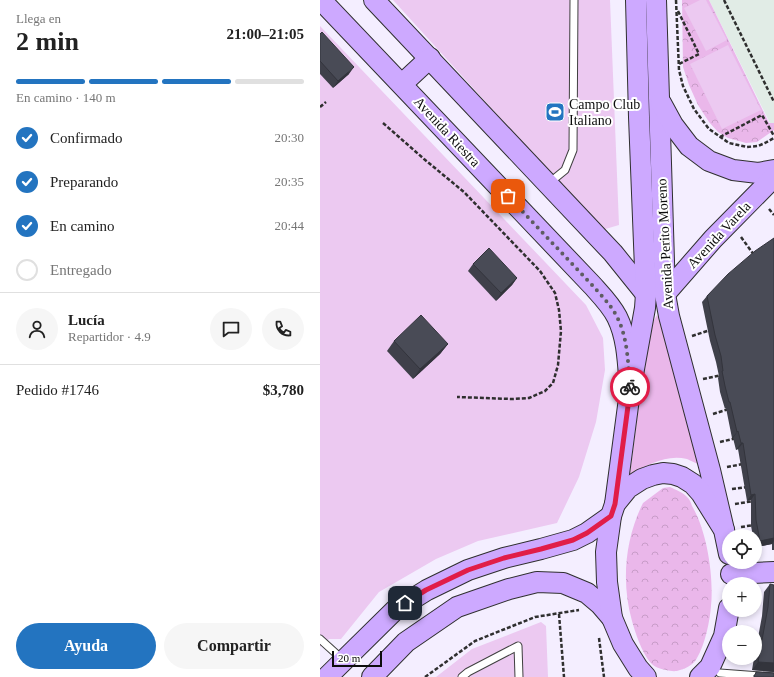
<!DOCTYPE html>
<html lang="es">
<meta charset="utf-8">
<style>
:root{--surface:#fff;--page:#f6f6f6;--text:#222;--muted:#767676;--line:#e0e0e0;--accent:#2374c0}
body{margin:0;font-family:Georgia,serif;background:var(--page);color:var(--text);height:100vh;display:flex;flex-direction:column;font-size:15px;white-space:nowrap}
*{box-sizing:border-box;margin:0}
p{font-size:13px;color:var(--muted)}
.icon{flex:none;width:22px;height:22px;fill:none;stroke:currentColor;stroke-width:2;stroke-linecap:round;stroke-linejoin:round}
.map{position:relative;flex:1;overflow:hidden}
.details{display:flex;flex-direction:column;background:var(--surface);width:320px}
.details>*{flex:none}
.buttons{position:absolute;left:402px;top:529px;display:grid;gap:8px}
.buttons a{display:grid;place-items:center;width:40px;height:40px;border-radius:50%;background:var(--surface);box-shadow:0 2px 6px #0003;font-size:20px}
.scale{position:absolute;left:12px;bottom:10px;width:50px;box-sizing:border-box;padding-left:4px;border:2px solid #0d0d0d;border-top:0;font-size:11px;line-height:14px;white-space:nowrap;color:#0d0d0d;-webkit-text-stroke:3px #fff;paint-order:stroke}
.pin{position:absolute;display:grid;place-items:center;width:34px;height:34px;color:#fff;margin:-17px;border-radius:8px;box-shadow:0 2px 6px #0006}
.courier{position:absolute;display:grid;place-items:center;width:40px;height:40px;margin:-20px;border:3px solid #e11d48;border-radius:50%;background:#fff;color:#222;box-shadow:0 1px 5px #0007}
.summary em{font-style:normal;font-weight:600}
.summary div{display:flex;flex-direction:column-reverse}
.summary{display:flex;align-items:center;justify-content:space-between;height:68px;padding:0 16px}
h1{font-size:26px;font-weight:600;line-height:30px}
.bar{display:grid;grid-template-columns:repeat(4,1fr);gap:6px 4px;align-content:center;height:48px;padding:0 16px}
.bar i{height:5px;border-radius:3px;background:var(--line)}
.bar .on{background:var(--accent)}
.bar p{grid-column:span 4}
.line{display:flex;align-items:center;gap:10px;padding:0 16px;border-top:1px solid var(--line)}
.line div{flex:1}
.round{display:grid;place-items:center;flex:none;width:42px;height:42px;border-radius:21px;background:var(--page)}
ol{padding:0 16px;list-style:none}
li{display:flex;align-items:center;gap:12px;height:44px}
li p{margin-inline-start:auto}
li .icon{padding:4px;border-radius:50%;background:var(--accent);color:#fff;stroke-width:4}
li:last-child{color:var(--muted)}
li i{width:22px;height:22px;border:2px solid var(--line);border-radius:50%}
.action{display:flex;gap:8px;margin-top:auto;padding:8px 16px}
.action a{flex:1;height:46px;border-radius:24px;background:var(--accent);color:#fff;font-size:16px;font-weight:600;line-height:46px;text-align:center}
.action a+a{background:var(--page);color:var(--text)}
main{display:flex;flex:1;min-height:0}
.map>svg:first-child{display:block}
.industrial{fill:#e1ece6}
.grass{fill:#eab7ea}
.park{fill:url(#park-crowns)}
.pitch{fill:#ecc9f1}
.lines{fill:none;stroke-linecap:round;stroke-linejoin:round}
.lane-casing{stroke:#404040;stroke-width:9}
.secondary-casing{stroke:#2f2f2f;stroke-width:22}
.path{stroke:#2f2f2f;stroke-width:2.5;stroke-dasharray:4 2;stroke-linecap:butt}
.lane{stroke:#fff;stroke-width:7}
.secondary{stroke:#cda9ff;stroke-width:20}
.wall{fill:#3f404a}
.shaded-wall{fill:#33343c}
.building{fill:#494b56;stroke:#33343c}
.done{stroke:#5e5c62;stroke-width:4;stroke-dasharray:0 7.2}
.route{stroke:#e11d48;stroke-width:5}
.labels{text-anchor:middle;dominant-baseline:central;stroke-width:4;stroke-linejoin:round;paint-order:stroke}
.poi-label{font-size:14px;fill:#0d0d0d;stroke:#fff;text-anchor:start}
.street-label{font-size:14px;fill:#0d0d0d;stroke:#fff}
</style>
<main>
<section class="details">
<div class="summary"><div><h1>2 min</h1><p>Llega en</p></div><em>21:00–21:05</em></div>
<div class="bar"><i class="on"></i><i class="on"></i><i class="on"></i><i></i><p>En camino · 140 m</p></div>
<ol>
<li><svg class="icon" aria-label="check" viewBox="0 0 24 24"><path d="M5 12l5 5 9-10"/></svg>Confirmado<p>20:30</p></li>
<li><svg class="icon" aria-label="check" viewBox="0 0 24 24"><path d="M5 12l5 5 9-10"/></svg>Preparando<p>20:35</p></li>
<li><svg class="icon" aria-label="check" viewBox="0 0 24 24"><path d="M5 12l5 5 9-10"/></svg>En camino<p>20:44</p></li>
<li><i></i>Entregado</li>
</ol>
<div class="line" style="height:72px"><a class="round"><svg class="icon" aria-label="person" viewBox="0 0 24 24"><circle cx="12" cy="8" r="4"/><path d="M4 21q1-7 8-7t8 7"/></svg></a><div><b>Lucía</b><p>Repartidor · 4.9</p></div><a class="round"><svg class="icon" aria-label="chat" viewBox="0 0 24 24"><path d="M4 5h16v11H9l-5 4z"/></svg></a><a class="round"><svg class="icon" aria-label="phone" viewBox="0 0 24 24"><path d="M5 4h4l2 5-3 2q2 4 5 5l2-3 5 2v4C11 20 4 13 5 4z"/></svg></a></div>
<div class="line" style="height:52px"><div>Pedido #1746</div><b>$3,780</b></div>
<div class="action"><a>Ayuda</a><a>Compartir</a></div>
</section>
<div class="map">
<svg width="454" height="677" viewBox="0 0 454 677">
<defs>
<pattern id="park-crowns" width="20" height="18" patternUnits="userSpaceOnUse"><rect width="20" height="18" fill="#eab7ea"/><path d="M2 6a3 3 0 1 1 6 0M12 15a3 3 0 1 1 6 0" fill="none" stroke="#c89cc8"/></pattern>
</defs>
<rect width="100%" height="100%" fill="#f4eeff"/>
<polygon class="industrial" points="389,0 454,0 454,123 450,123"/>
<path class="grass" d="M 337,315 L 349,341 L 382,466 C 377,464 372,461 367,459 C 346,454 329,465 310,474 L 329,329 Z"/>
<g class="park">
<polygon points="362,0 389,0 449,123 454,123 454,130 437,142 426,143 408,138 398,132 389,122 378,105 369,85 363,67"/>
<path d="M 350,487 C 356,490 363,492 368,498 C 370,500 371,503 372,506 C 387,531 394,577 391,606 C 390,620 385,645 377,658 C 374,664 367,668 360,670 C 355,672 351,671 346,670 C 340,669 334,667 330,662 C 322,653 315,632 312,621 C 301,582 305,539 323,503 L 343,488 Z"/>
</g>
<g class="pitch">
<polygon points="73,0 290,0 299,225 282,230"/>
<polygon points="380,0 386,0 407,40 386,51 364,8"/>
<polygon points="0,26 266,305 283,338 285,370 276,422 259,477 237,523 158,541 116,559 59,592 21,639 9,639 0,647"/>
<polygon points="408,45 441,110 402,129 370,64"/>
<polygon points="221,622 226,626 228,677 116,677 152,649"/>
</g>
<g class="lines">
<defs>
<g id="lane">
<polyline points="229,183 245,170 253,150 254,0"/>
<polyline points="0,639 22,659"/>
<polyline points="400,673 454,677"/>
<polyline points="142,677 148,672 198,646 199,677"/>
</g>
<g id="secondary">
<path d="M 1,0 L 272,285 C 281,295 291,305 297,317 C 308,339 308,366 310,391"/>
<polyline points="54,0 293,253 326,294"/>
<polyline points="336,0 345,294 349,316 390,470 404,530"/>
<polyline points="82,84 110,58"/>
<polyline points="341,103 353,125 369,146 389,161 413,170 438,173 454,170"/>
<polyline points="345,294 393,239 454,177"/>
<polyline points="295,504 310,391 325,308 326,294 319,117 316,0"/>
<polyline points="411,574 454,572"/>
<polyline points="7,677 75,610 107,590 148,570 184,558 221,549 253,540 267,533 291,516"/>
<polyline points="52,677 86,642 137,607 189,589 217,582 243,583 267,593 280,604 292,618"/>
<polyline points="326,677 318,668 303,644 292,618 287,582 286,552 291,516 295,504 308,488 322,479 333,475 343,473 353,474 362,477 373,484 381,493 404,530 409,554"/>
<polyline points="380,677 390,667 404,636 409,608"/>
</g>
</defs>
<use href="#lane" class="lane-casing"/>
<use href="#secondary" class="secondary-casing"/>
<g class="path">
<polyline points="356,0 359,70 363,86 374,109 389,129 409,143 427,147 438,146 445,143 454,138"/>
<polyline points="404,0 454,102"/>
<polyline points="358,11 379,54 359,64"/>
<polyline points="0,107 6,102"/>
<polyline points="63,123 104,159 144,192 220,271 235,293 239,310 241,331 238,365 233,383 225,391 209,398 192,399 137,397"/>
<polyline points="400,137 442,115 454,136"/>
<polyline points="449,209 454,215"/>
<polyline points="421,237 434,255"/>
<polyline points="372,336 390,330"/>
<polyline points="383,379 402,375"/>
<polyline points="393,414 409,409"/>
<polyline points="400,442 417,438"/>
<polyline points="407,467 423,464"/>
<polyline points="412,489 427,487"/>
<polyline points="415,504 434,501"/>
<polyline points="421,527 434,525"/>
<polyline points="239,614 244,677"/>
<polyline points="279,638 284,677"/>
<polyline points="105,677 155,641 215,617 259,610"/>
</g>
<use href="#lane" class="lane"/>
<use href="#secondary" class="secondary"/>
</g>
<g class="wall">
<polygon points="0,34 29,74 13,88 0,74"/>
<polygon points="454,238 454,550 452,550 452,544 436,547 435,543 435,536 433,536 431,526 431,500 427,501 418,449 416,450 413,438 412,438 406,408 405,409 400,392 398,378 399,376 396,362 390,341 382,302 387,296"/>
<polygon points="153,264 197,278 192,285 176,301 148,271"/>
<polygon points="74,341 128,344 120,354 93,379 67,351"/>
<polygon points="450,584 454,672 432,670 434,658 435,658 435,654 442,616 444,592"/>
</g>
<g class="shaded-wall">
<polygon points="34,67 29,74 13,88 18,81"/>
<polygon points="197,278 192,285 176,301 181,293"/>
<polygon points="128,344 120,354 93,379 100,369"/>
<polygon points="418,431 413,438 412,438 417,432"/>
<polygon points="421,443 423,443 418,449 416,450"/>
<polygon points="435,494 431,500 427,501 431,495"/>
<polygon points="454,538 454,541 452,544 436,547 440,541"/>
<polygon points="438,662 454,663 454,672 432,670"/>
</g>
<g class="building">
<polygon points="2,32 34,67 18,81 0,61 0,34"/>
<polygon points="454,238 454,538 440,541 436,520 435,494 431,495 423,443 421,443 418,431 417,432 410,402 409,402 405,386 402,371 403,371 401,356 395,335 387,296 408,274 435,251"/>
<polygon points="169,248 197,278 181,293 153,264"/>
<polygon points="101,315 128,344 100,369 74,341"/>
<polygon points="450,584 454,585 454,663 438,662 448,607"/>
<polygon points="436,672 454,673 454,677 434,677 434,675 435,675"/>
</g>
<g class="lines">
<path class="done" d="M 188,196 L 272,285 C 281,295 291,305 297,317 C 308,338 308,364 310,387"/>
<polyline class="route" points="85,603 106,590 148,570 184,558 221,549 253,540 267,533 291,516 295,504 310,391 310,387"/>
</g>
<defs>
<symbol id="stadium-square" viewBox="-11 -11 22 22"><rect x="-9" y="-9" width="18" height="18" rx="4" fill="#2374c0" stroke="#fff"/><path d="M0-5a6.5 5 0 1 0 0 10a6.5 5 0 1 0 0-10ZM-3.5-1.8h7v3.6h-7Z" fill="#fff"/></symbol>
</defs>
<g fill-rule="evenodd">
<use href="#stadium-square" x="224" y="101" width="22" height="22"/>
</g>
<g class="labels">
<g class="poi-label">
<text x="249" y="104">Campo Club<tspan x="249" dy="16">Italiano</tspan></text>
</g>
<g class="street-label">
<text transform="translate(127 132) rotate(47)">Avenida Riestra</text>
<text transform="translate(399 235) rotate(-47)">Avenida Varela</text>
<text transform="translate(345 244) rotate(-93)">Avenida Perito Moreno</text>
</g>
</g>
</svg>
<div class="buttons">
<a><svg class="icon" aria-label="locate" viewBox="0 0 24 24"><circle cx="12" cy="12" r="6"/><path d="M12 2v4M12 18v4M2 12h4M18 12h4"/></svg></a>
<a>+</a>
<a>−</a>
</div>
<div class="scale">20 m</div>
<div class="pin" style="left:188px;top:196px;background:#ea580c"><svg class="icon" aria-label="bag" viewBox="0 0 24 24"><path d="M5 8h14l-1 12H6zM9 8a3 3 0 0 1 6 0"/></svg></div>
<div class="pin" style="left:85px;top:603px;background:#1f2937"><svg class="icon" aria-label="home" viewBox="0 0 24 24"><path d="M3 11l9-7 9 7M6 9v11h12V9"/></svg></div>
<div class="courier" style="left:310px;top:387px"><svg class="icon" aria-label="bike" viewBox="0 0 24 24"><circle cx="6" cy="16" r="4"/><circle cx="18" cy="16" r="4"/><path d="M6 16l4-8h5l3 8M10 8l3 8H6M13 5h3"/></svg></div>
</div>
</main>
